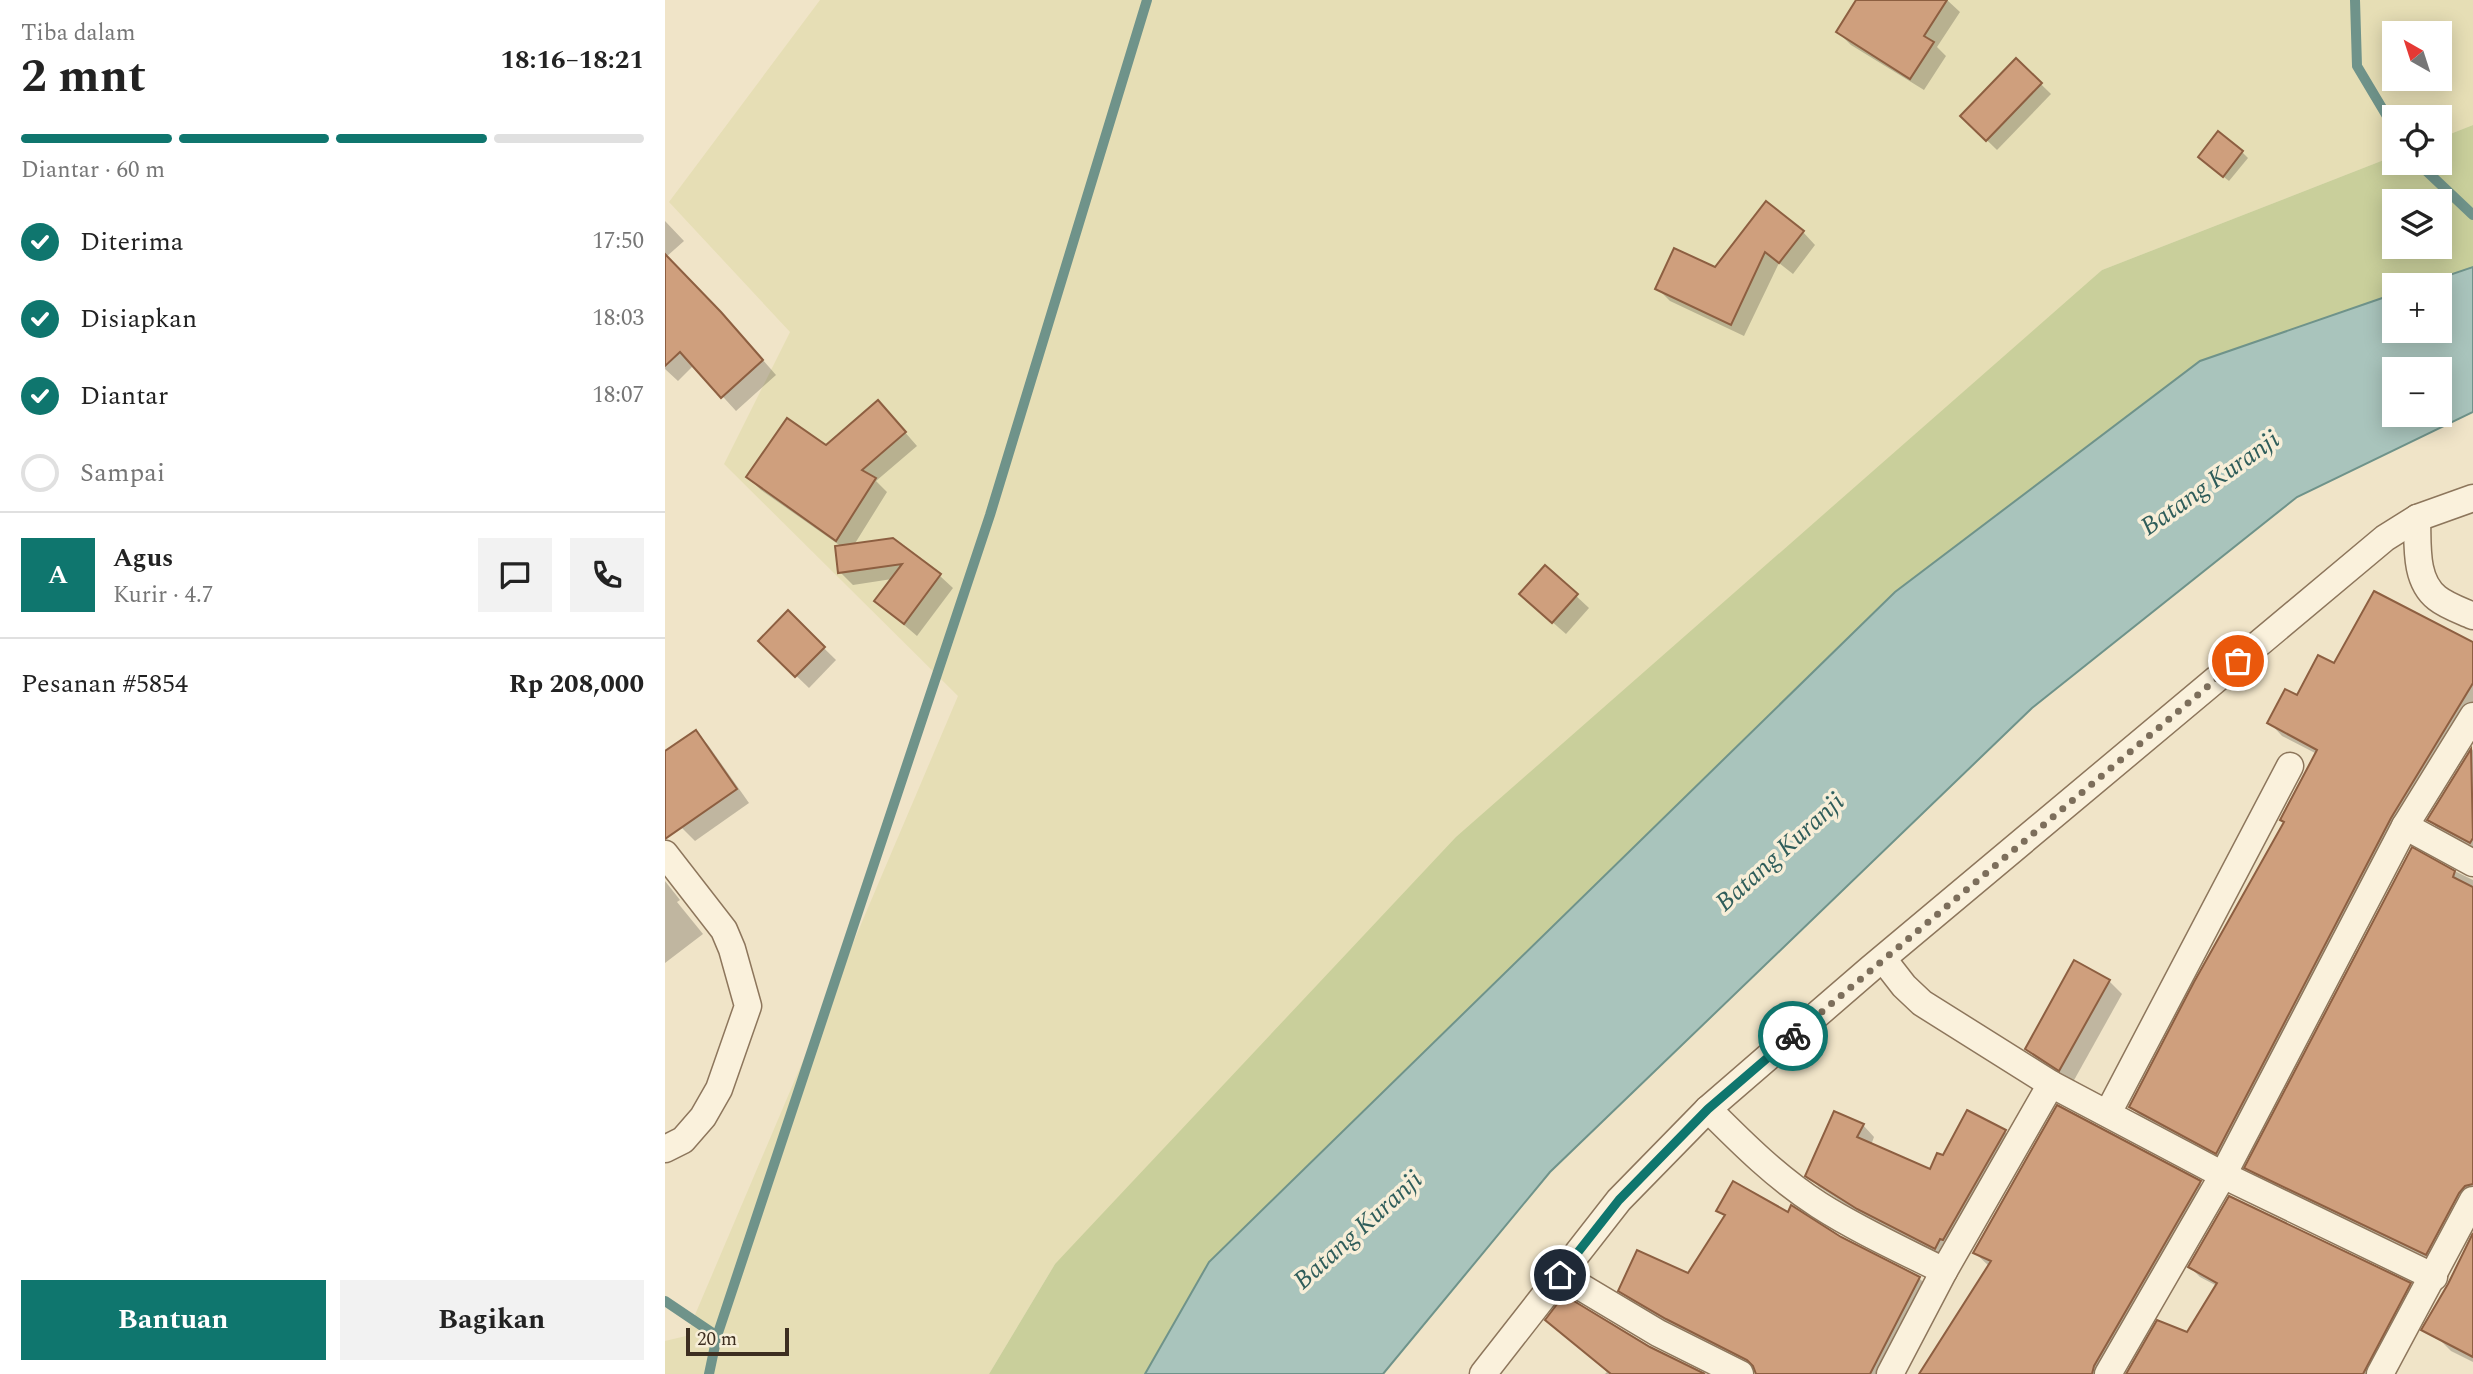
<!DOCTYPE html>
<html lang="id">
<meta charset="utf-8">
<style>
:root{--surface:#fff;--page:#f2f2f2;--text:#222;--muted:#767676;--line:#e0e0e0;--accent:#0f766e}
body{margin:0;font-family:Spectral,serif;background:var(--page);color:var(--text);height:100vh;display:flex;flex-direction:column;font-size:26px;white-space:nowrap}
*{box-sizing:border-box;margin:0}
p{font-size:23px;color:var(--muted)}
.icon{flex:none;width:38px;height:38px;fill:none;stroke:currentColor;stroke-width:2;stroke-linecap:round;stroke-linejoin:round}
.map{position:relative;flex:1;overflow:hidden}
.drawer{display:flex;flex-direction:column;background:var(--surface);width:665px}
.drawer>*{flex:none}
.needle{width:46px;rotate:321deg}
.fabs{position:absolute;left:1717px;top:21px;display:grid;gap:14px}
.fabs a{display:grid;place-items:center;width:70px;height:70px;border-radius:0px;background:var(--surface);box-shadow:0 4px 18px #0003;font-size:35px}
.scale{position:absolute;left:21px;bottom:18px;width:103px;box-sizing:border-box;padding-left:7px;border:4px solid #3d2e20;border-top:0;font-size:19px;line-height:24px;white-space:nowrap;color:#3d2e20;-webkit-text-stroke:5px #f7eed8;paint-order:stroke}
.pin{position:absolute;display:grid;place-items:center;width:60px;height:60px;color:#fff;margin:-30px;border:4px solid #fff;border-radius:50%;box-shadow:0 2px 7px #0007}
.courier{position:absolute;display:grid;place-items:center;width:70px;height:70px;margin:-35px;border:5px solid #0f766e;border-radius:50%;background:#fff;color:#222;box-shadow:0 2px 9px #0007}
.summary em{font-style:normal;font-weight:700}
.summary div{display:flex;flex-direction:column-reverse}
.summary{display:flex;align-items:center;justify-content:space-between;height:119px;padding:0 21px}
h1{font-size:46px;font-weight:700;line-height:52px}
.bar{display:grid;grid-template-columns:repeat(4,1fr);gap:10px 7px;align-content:center;height:84px;padding:0 21px}
.bar i{height:9px;border-radius:5px;background:var(--line)}
.bar .on{background:var(--accent)}
.bar p{grid-column:span 4}
.line{display:flex;align-items:center;gap:18px;padding:0 21px;border-top:2px solid var(--line)}
.line div{flex:1}
.round{display:grid;place-items:center;flex:none;width:74px;height:74px;border-radius:0px;background:var(--page)}
ol{padding:0 21px;list-style:none}
li{display:flex;align-items:center;gap:21px;height:77px}
li p{margin-inline-start:auto}
li .icon{padding:7px;border-radius:50%;background:var(--accent);color:#fff;stroke-width:4}
li:last-child{color:var(--muted)}
li i{width:38px;height:38px;border:4px solid var(--line);border-radius:50%}
.primary-button{display:flex;gap:14px;margin-top:auto;padding:14px 21px}
.primary-button a{flex:1;height:80px;border-radius:0px;background:var(--accent);color:#fff;font-size:28px;font-weight:700;line-height:80px;text-align:center}
.primary-button a+a{background:var(--page);color:var(--text)}
main{display:flex;flex:1;min-height:0}
.map>svg:first-child{display:block}
.farmland{fill:#e6deb5;fill-rule:evenodd}
.green{fill:#c9cf9b;fill-rule:evenodd}
.water{fill:#a9c4bc;stroke:#6f938a;stroke-width:2;fill-rule:evenodd}
.shadow{fill:#0003}
.lines{fill:none;stroke-linecap:round;stroke-linejoin:round}
.stream{stroke:#6f938a;stroke-width:10}
.building{fill:#cf9f7d;stroke:#8d5f41;stroke-width:2}
.street-casing{stroke:#8d765c;stroke-width:29}
.street{stroke:#faf1dc;stroke-width:26}
.done{stroke:#7c6e5b;stroke-width:7;stroke-dasharray:0 12.6}
.route{stroke:#0f766e;stroke-width:9}
.labels{text-anchor:middle;dominant-baseline:central;stroke-width:7;stroke-linejoin:round;paint-order:stroke}
.water-label{font-size:26px;font-style:italic;fill:#2f5d5a;stroke:#f7eed8}
</style>
<main>
<section class="drawer">
<div class="summary"><div><h1>2 mnt</h1><p>Tiba dalam</p></div><em>18:16–18:21</em></div>
<div class="bar"><i class="on"></i><i class="on"></i><i class="on"></i><i></i><p>Diantar · 60 m</p></div>
<ol>
<li><svg class="icon" aria-label="check" viewBox="0 0 24 24"><path d="M5 12l5 5 9-10"/></svg>Diterima<p>17:50</p></li>
<li><svg class="icon" aria-label="check" viewBox="0 0 24 24"><path d="M5 12l5 5 9-10"/></svg>Disiapkan<p>18:03</p></li>
<li><svg class="icon" aria-label="check" viewBox="0 0 24 24"><path d="M5 12l5 5 9-10"/></svg>Diantar<p>18:07</p></li>
<li><i></i>Sampai</li>
</ol>
<div class="line" style="height:126px"><b class="round" style="background:var(--accent);color:#fff">A</b><div><b>Agus</b><p>Kurir · 4.7</p></div><a class="round"><svg class="icon" aria-label="chat" viewBox="0 0 24 24"><path d="M4 5h16v11H9l-5 4z"/></svg></a><a class="round"><svg class="icon" aria-label="phone" viewBox="0 0 24 24"><path d="M5 4h4l2 5-3 2q2 4 5 5l2-3 5 2v4C11 20 4 13 5 4z"/></svg></a></div>
<div class="line" style="height:91px"><div>Pesanan #5854</div><b>Rp 208,000</b></div>
<div class="primary-button"><a>Bantuan</a><a>Bagikan</a></div>
</section>
<div class="map">
<svg width="1808" height="1374" viewBox="0 0 1808 1374">
<rect width="100%" height="100%" fill="#f0e4c8"/>
<path class="farmland" d="M 155,0 L 1808,0 L 1808,125 L 1775,138 L 1774,117 L 1729,117 L 1729,156 L 1437,270 L 390,1264 L 324,1374 L 0,1374 L 0,1341 L 21,1336 L 293,696 L 59,464 L 125,332 L 4,202 ZM 1729,33 L 1774,33 L 1774,79 L 1729,79 Z"/>
<path class="green" d="M 1808,125 L 1808,267 L 1755,285 L 1729,285 L 1729,294 L 1535,361 L 1230,592 L 544,1262 L 480,1374 L 324,1374 L 390,1264 L 791,837 L 1437,270 L 1729,156 L 1729,163 L 1774,163 L 1775,138 ZM 1729,201 L 1774,201 L 1774,247 L 1729,247 Z"/>
<path class="water" d="M 1808,267 L 1808,412 L 1632,497 L 1367,708 L 885,1172 L 718,1374 L 480,1374 L 544,1262 L 1230,592 L 1535,361 L 1729,294 L 1729,331 L 1774,331 L 1774,285 L 1755,285 ZM 1729,369 L 1774,369 L 1774,415 L 1729,415 Z"/>
<g class="shadow">
<polygon points="1193,0 1282,0 1295,12 1272,47 1281,56 1259,90 1186,45 1173,32"/>
<polygon points="1351,60 1386,94 1332,150 1297,116"/>
<polygon points="1577,152 1583,158 1564,181 1541,163"/>
<polygon points="0,221 19,241 1,257 70,328 111,375 71,411 29,365 13,381 0,369"/>
<polygon points="1138,232 1150,245 1128,274 1114,263 1079,336 1005,301 992,288 1050,269"/>
<polygon points="225,415 252,446 211,481 222,492 189,545 227,540 275,576 288,588 252,636 211,601 227,579 188,585 175,572 177,547 96,490 83,477 161,447"/>
<polygon points="880,567 924,608 901,634 869,606"/>
<polygon points="123,613 171,660 144,688 95,641"/>
<polygon points="1808,645 1808,721 1565,1166 1480,1121 1466,1107 1621,823 1652,754 1617,736 1604,722 1669,666"/>
<polygon points="31,732 43,745 84,803 30,841 17,828 0,803 0,754"/>
<polygon points="1808,749 1808,850 1778,833 1764,820"/>
<polygon points="1747,850 1808,880 1808,1205 1774,1268 1595,1181 1582,1168"/>
<polygon points="0,881 15,900 12,902 38,934 0,963"/>
<polygon points="1444,981 1457,994 1408,1082 1375,1062 1362,1049"/>
<polygon points="1393,1107 1535,1183 1547,1195 1444,1374 1256,1374 1324,1266 1310,1253"/>
<polygon points="1303,1112 1340,1132 1352,1144 1282,1260 1206,1221 1154,1187 1142,1175 1198,1125 1209,1137 1206,1145 1265,1171 1279,1158"/>
<polygon points="1054,1210 1124,1214 1254,1278 1271,1295 1231,1374 1092,1374 1092,1372 1019,1335 972,1307 955,1290 1024,1275 1060,1217"/>
<polygon points="1808,1239 1808,1362 1786,1351 1772,1337"/>
<polygon points="1525,1267 1745,1285 1755,1295 1713,1374 1593,1374 1552,1286 1535,1277"/>
<polygon points="882,1320 985,1349 1036,1374 940,1374 942,1372"/>
</g>
<g class="lines">
<g class="stream">
<polyline points="1690,0 1692,66 1729,128"/>
<polyline points="1753,163 1808,215"/>
<polyline points="0,1301 52,1336"/>
<polyline points="44,1374 52,1336 325,515 482,0"/>
</g>
</g>
<g class="building">
<polygon points="1191,0 1282,0 1259,36 1269,42 1245,79 1171,32"/>
<polygon points="1351,58 1377,83 1321,141 1295,116"/>
<polygon points="1553,131 1578,151 1558,177 1533,157"/>
<polygon points="1101,201 1139,231 1114,263 1100,252 1066,325 990,289 1009,248 1050,267"/>
<polygon points="0,254 56,312 98,360 56,398 15,352 0,366"/>
<polygon points="213,400 241,432 197,470 211,478 171,541 81,477 122,418 161,445"/>
<polygon points="228,538 276,574 239,624 209,601 237,564 173,573 170,546"/>
<polygon points="880,565 913,594 887,623 854,594"/>
<polygon points="1709,591 1808,642 1808,683 1726,818 1551,1154 1464,1107 1529,982 1619,822 1615,820 1652,750 1602,723 1620,689 1632,695 1653,655 1669,663"/>
<polygon points="123,610 160,647 130,677 93,641"/>
<polygon points="31,730 72,789 0,839 0,751"/>
<polygon points="1806,749 1808,838 1805,843 1762,820"/>
<polygon points="1747,847 1790,871 1788,877 1808,887 1808,1184 1800,1186 1794,1193 1761,1255 1579,1168"/>
<polygon points="1409,960 1445,980 1394,1071 1360,1049"/>
<polygon points="1392,1105 1536,1181 1429,1366 1427,1374 1254,1374 1326,1261 1308,1253"/>
<polygon points="1302,1110 1341,1130 1278,1240 1275,1239 1270,1249 1192,1209 1140,1176 1169,1111 1199,1124 1192,1137 1265,1169 1272,1153 1278,1155"/>
<polygon points="1068,1181 1123,1212 1126,1205 1176,1237 1255,1277 1205,1374 1091,1374 1088,1366 1082,1360 1001,1319 953,1291 972,1250 1023,1273 1060,1215 1051,1211"/>
<polygon points="1564,1196 1746,1283 1698,1374 1461,1374 1492,1320 1522,1332 1552,1283 1523,1267"/>
<polygon points="1808,1233 1808,1357 1756,1330 1783,1284"/>
<polygon points="899,1295 985,1347 1040,1374 946,1374 880,1320"/>
</g>
<g class="lines">
<defs>
<g id="street">
<path d="M 1752,518 C 1753,544 1749,580 1772,598 C 1782,606 1797,611 1808,616"/>
<polyline points="1740,826 1808,863"/>
<polyline points="0,854 59,930 67,949 83,1006 54,1089 38,1117 18,1140 0,1149"/>
<polyline points="1218,959 1239,986 1257,1003 1386,1084 1558,1175 1769,1277"/>
<path d="M 1043,1109 C 1078,1144 1112,1178 1154,1205 C 1193,1230 1237,1250 1279,1271"/>
<polyline points="1443,1113 1625,766"/>
<polyline points="896,1275 993,1333 1075,1374"/>
<polyline points="818,1374 954,1200 1043,1109 1205,969 1720,538 1752,518 1808,498"/>
<polyline points="1225,1374 1279,1271 1386,1084"/>
<polyline points="1443,1374 1558,1175 1740,826 1808,716"/>
<polyline points="1715,1374 1808,1200"/>
</g>
</defs>
<use href="#street" class="street-casing"/>
<use href="#street" class="street"/>
</g>
<g class="lines">
<polyline class="done" points="1128,1036 1573,661"/>
<polyline class="route" points="895,1275 954,1200 1043,1109 1128,1036"/>
</g>
<g class="labels">
<g class="water-label">
<text transform="translate(1545 483) rotate(-35)">Batang Kuranji</text>
<text transform="translate(1115 852) rotate(-42)">Batang Kuranji</text>
<text transform="translate(693 1230) rotate(-42)">Batang Kuranji</text>
</g>
</g>
</svg>
<div class="fabs">
<a><svg class="needle" viewBox="-14 -14 28 28"><path d="M0-13l5 13h-10z" fill="#e53935"/><path d="M0 13l5-13h-10z" fill="#767676"/></svg></a>
<a><svg class="icon" aria-label="locate" viewBox="0 0 24 24"><circle cx="12" cy="12" r="6"/><path d="M12 2v4M12 18v4M2 12h4M18 12h4"/></svg></a>
<a><svg class="icon" aria-label="layers" viewBox="0 0 24 24"><path d="M12 4l9 5-9 5-9-5zM3 14l9 5 9-5"/></svg></a>
<a>+</a>
<a>−</a>
</div>
<div class="scale">20 m</div>
<div class="pin" style="left:1573px;top:661px;background:#ea580c"><svg class="icon" aria-label="bag" viewBox="0 0 24 24"><path d="M5 8h14l-1 12H6zM9 8a3 3 0 0 1 6 0"/></svg></div>
<div class="pin" style="left:895px;top:1275px;background:#1f2937"><svg class="icon" aria-label="home" viewBox="0 0 24 24"><path d="M3 11l9-7 9 7M6 9v11h12V9"/></svg></div>
<div class="courier" style="left:1128px;top:1036px"><svg class="icon" aria-label="bike" viewBox="0 0 24 24"><circle cx="6" cy="16" r="4"/><circle cx="18" cy="16" r="4"/><path d="M6 16l4-8h5l3 8M10 8l3 8H6M13 5h3"/></svg></div>
</div>
</main>
